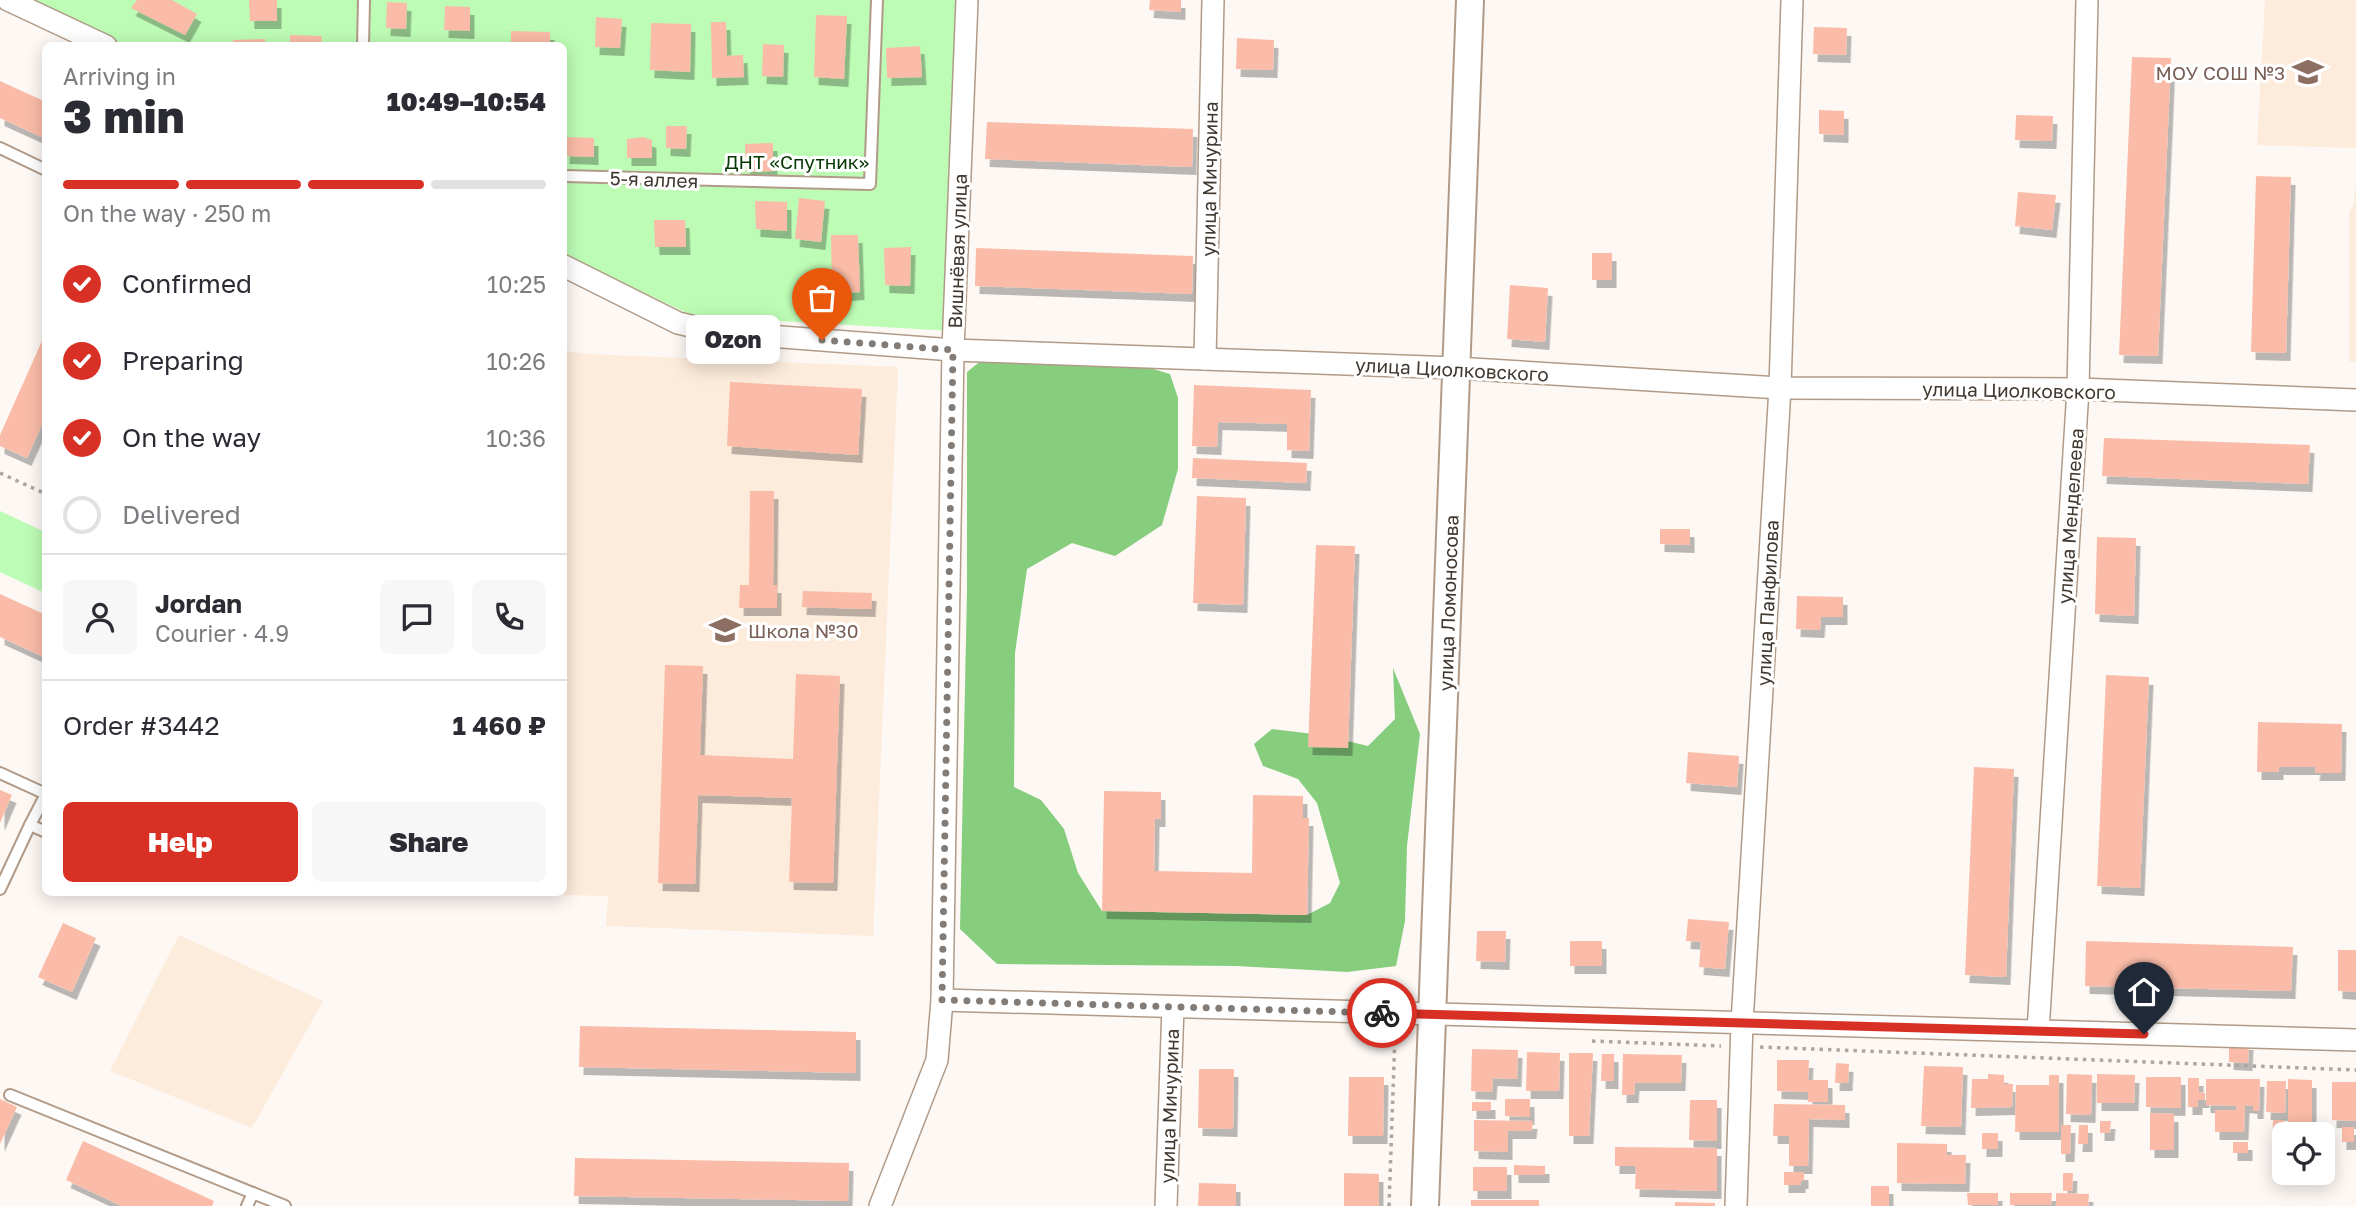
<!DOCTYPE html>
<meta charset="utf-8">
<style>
:root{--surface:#fff;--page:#f7f7f7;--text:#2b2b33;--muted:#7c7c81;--line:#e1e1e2;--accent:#d93025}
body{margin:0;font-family:"Golos Text",sans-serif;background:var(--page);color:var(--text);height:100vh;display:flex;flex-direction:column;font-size:26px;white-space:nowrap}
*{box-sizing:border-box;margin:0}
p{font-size:23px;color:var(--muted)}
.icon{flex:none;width:38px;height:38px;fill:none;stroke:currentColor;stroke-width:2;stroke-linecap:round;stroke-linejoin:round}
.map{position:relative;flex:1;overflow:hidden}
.side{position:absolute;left:42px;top:42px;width:525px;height:854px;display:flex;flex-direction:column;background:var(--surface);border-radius:10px;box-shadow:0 4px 18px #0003}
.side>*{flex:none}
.controls{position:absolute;left:2272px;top:1122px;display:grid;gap:14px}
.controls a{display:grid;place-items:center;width:63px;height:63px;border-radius:10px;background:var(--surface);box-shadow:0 4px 18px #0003;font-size:35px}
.pin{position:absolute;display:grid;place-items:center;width:60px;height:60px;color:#fff;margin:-72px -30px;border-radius:50% 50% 50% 0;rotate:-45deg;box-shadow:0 0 7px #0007}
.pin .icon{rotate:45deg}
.courier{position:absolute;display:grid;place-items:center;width:70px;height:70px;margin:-35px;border:5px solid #d93025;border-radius:50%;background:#fff;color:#222;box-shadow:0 2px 9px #0007}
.bubble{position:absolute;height:49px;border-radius:10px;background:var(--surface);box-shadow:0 4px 18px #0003;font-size:23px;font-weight:800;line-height:49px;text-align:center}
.headline em{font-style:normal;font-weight:800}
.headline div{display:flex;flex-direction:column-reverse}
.headline{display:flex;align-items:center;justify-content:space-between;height:119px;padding:0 21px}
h1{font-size:46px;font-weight:800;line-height:52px}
.bar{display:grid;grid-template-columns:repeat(4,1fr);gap:10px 7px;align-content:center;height:84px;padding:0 21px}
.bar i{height:9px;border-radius:5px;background:var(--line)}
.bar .on{background:var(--accent)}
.bar p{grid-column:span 4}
.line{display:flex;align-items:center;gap:18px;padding:0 21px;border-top:2px solid var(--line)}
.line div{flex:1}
.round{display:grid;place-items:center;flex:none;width:74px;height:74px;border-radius:10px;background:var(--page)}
ol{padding:0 21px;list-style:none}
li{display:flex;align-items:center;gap:21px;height:77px}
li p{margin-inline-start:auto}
li .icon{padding:7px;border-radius:50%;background:var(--accent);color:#fff;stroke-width:4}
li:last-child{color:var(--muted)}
li i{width:38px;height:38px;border:4px solid var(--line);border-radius:50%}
.cta{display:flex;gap:14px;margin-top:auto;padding:14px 21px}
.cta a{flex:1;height:80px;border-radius:10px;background:var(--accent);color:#fff;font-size:28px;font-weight:800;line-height:80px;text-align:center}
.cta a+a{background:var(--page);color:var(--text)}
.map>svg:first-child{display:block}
.built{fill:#fdebdb}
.green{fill:#bdfcb5}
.forest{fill:#87cd7e}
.building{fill:#fabca8;filter:url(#shadow)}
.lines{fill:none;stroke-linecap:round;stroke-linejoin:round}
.service-casing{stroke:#b19b88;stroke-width:14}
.minor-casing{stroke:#b19b88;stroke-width:24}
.tertiary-casing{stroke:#b19b88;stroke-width:30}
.path{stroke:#ada6a0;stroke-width:3.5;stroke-dasharray:3.5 5;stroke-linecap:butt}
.service{stroke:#fff;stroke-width:10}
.minor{stroke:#fff;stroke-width:21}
.tertiary{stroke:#fff;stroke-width:26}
.done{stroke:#837b75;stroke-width:7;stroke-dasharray:0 12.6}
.route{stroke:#d93025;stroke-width:9}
.labels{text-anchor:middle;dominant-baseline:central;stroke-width:6;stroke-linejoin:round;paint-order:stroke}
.education-label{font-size:19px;fill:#785e54;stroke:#fff;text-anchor:end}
.park-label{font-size:19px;fill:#053702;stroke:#fff}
.street-label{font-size:19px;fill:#413830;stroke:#fff}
</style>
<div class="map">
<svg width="2356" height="1206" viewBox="0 0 2356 1206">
<defs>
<filter id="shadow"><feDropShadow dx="4.5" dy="8" stdDeviation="0" flood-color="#0004"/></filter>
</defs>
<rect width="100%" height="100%" fill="#fdf8f4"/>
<g class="built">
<polygon points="2265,0 2356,0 2356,148 2257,145"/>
<polygon points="2356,176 2356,362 2349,361 2349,213 2354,204"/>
<polygon points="564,351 590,354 898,367 873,936 606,926 608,896 480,893 564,892"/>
<polygon points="179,935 323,1001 252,1128 110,1071"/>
</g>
<g class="green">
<polygon points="27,0 965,0 952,331 693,316 564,255 564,46 122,45"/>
<polygon points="0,511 45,532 45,593 0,572"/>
</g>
<polygon class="forest" points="992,352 1110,356 1170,374 1178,398 1178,469 1162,525 1115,556 1072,543 1027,569 1015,653 1014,787 1041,800 1064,829 1078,873 1102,911 1307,915 1330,903 1340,883 1317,803 1298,779 1263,766 1254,744 1272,729 1322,735 1368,746 1395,719 1393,668 1420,734 1407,846 1405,921 1396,966 1347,972 1237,966 997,964 960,929 967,590 967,372"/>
<g class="building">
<polygon points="137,0 172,0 197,14 185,35 131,8"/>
<polygon points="249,0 277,0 277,21 250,21"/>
<polygon points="1150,0 1181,0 1181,12 1149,10"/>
<polygon points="387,2 407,3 406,29 386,28"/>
<polygon points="445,6 470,7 470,31 444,30"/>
<polygon points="816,15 847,16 844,79 814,77"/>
<polygon points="596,17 622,19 620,48 595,47"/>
<polygon points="711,22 726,22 727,56 743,55 744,77 712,78"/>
<polygon points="651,23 691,24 690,72 650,70"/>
<polygon points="1814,27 1847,28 1846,55 1813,54"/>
<polygon points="511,31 550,32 550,46 511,46"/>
<polygon points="290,35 322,36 321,46 290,46"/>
<polygon points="1237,38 1274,40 1273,70 1236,69"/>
<polygon points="265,39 265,46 233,46 233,40"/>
<polygon points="763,44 784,45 783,77 762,76"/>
<polygon points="920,46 922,77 887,78 886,48"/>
<polygon points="2132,57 2171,58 2158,356 2119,355"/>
<polygon points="0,81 46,102 46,139 0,118"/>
<polygon points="1819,110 1844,111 1844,135 1819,134"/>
<polygon points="2016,115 2053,116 2052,141 2015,140"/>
<polygon points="987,122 1193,129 1192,167 985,159"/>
<polygon points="666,126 687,126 686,149 666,148"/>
<polygon points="566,137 594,138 594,157 565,156"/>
<polygon points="643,137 652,140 652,158 627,158 627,139"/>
<polygon points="773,143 773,171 746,172 745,144"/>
<polygon points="2256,176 2291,177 2286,353 2251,352"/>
<polygon points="2018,192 2056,195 2052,230 2015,226"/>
<polygon points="799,198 825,201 821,242 795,239"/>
<polygon points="755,201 787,202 787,231 756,229"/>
<polygon points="654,220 685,220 686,247 655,247"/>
<polygon points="831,235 858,235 860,292 832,294"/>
<polygon points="911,247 910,286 885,285 884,248"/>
<polygon points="976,248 1193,256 1192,294 975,286"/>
<rect x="1592" y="253" width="20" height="27"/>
<polygon points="1510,285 1548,288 1545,342 1507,339"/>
<polygon points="46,332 46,416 27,458 0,446 0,435"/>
<polygon points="730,382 862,389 858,455 727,446"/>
<polygon points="1194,385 1311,390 1309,451 1287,450 1287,424 1218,422 1217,447 1192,446"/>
<polygon points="2104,438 2310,445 2308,484 2102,476"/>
<polygon points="1193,458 1307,463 1306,483 1192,478"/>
<polygon points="750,491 774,491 773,585 777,585 777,608 739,608 740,585 749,585"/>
<polygon points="1197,496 1246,498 1243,605 1193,603"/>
<polygon points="1660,529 1690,529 1690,545 1660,544"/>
<polygon points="2097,537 2136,538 2134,616 2095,614"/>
<polygon points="1316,545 1355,546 1348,748 1308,747"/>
<polygon points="803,591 872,593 871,609 802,607"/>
<polygon points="0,594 46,615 46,658 0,637"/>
<polygon points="1797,596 1843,597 1843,617 1821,617 1820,630 1796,629"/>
<polygon points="665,665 703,666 700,755 793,759 796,674 840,676 833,883 789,882 792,798 698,795 695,884 658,883"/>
<polygon points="2106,675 2149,677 2140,888 2097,886"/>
<polygon points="2258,722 2342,724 2341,773 2315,773 2316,767 2279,767 2279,772 2257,772"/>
<polygon points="1688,752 1739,756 1737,787 1686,783"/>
<polygon points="1974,767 2014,769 2006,977 1965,975"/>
<polygon points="0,790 12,795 0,823"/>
<polygon points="1104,791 1161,792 1161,819 1155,819 1154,871 1252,873 1253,795 1303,796 1303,818 1309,818 1307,915 1102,911"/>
<polygon points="1688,919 1729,922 1725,969 1699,967 1701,942 1686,941"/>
<polygon points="63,923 96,938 72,992 38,977"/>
<polygon points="1477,931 1506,931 1505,962 1476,961"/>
<rect x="1570" y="941" width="32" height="25"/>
<polygon points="2086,941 2293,947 2291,991 2085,986"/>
<polygon points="2338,950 2356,950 2356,992 2338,991"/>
<polygon points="580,1026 856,1032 856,1073 579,1067"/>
<polygon points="2229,1041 2249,1042 2248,1063 2229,1062"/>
<polygon points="1472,1049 1518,1050 1517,1079 1493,1078 1492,1092 1471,1091"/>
<polygon points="1527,1052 1560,1053 1559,1091 1526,1091"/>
<polygon points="1569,1053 1593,1053 1589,1136 1569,1136"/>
<polygon points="1602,1054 1614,1054 1614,1081 1601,1081"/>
<polygon points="1623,1054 1682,1055 1681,1083 1635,1083 1634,1095 1622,1095"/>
<polygon points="1777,1060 1809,1060 1808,1080 1828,1080 1828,1102 1808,1102 1808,1092 1777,1091"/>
<polygon points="1836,1063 1849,1064 1848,1083 1835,1083"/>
<polygon points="1924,1066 1963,1067 1961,1127 1921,1126"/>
<polygon points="1199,1069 1234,1069 1233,1129 1198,1128"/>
<polygon points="1988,1074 2004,1075 2004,1084 2013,1084 2012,1107 1971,1108 1972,1079 1988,1079"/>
<polygon points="2067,1074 2092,1075 2091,1115 2066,1114"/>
<polygon points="2097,1074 2135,1075 2134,1103 2097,1103"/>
<polygon points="2049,1075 2059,1075 2059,1132 2015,1132 2016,1085 2049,1085"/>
<polygon points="1349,1077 1384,1077 1383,1136 1348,1136"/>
<polygon points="2146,1077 2181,1077 2181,1108 2146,1107"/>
<polygon points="2188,1078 2199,1078 2199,1092 2205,1093 2205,1100 2198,1100 2198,1107 2188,1107"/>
<polygon points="2206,1079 2260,1079 2259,1111 2253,1111 2253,1106 2245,1105 2244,1132 2215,1132 2215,1110 2236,1110 2236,1106 2206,1105"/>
<polygon points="2288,1079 2312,1080 2312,1122 2288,1122"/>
<polygon points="2267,1081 2286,1081 2285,1113 2266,1112"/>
<polygon points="2332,1082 2356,1082 2356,1121 2332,1120"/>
<polygon points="0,1099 17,1107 0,1144"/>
<polygon points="1505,1099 1530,1099 1530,1117 1505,1116"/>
<polygon points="1690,1100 1717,1100 1717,1141 1689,1140"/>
<rect x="1472" y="1102" width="19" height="9"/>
<polygon points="1774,1104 1845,1105 1845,1120 1809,1119 1808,1166 1789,1166 1789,1136 1773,1136"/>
<polygon points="2150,1113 2174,1114 2174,1150 2150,1150"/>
<polygon points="1474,1120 1533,1121 1532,1131 1508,1131 1508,1152 1474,1151"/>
<polygon points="2273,1120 2284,1120 2284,1141 2272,1140"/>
<polygon points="2100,1121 2111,1121 2110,1133 2100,1133"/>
<polygon points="2061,1125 2071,1125 2070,1154 2061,1154"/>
<polygon points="2079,1125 2088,1125 2088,1144 2078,1144"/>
<rect x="2342" y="1127" width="12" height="15"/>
<rect x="1982" y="1133" width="16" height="16"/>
<polygon points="83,1141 214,1201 212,1206 122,1206 66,1180"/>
<rect x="2233" y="1142" width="15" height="11"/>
<polygon points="1897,1143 1947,1144 1947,1155 1966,1155 1965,1184 1897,1183"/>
<polygon points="1615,1147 1717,1148 1717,1191 1635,1189 1636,1166 1615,1166"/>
<polygon points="575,1158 849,1163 848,1201 574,1196"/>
<polygon points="1514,1165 1545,1166 1545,1175 1514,1175"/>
<rect x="1473" y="1167" width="34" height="24"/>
<polygon points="1784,1172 1804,1172 1804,1181 1801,1181 1801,1185 1784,1185"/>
<polygon points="1344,1173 1379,1174 1379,1206 1344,1206"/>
<polygon points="2063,1173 2073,1173 2072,1191 2063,1191"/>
<polygon points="1199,1183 1236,1184 1236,1206 1198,1206"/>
<rect x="1871" y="1186" width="18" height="20"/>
<polygon points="1967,1193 1998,1193 1998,1205 1968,1205"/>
<polygon points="2010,1193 2052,1193 2051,1205 2010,1205"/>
<polygon points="2056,1193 2089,1194 2088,1206 2056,1206"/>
<rect x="1471" y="1200" width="68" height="6"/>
<polygon points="1675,1202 1715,1203 1715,1206 1675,1206"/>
</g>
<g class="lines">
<defs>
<g id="service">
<polyline points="363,46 364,0"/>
<polyline points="0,148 46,170"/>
<polyline points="564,176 870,184 877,0"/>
<polyline points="0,773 46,794"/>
<polyline points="30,825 46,794"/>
<polyline points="0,889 30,825 46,832"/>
<polyline points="10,1095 285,1206"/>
<polyline points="247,1206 253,1193"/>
</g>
<g id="minor">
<polyline points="8,0 106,46"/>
<polyline points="564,266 678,323 716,332 953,350 1456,368 1780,388 2078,389 2356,400"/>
<polyline points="1205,359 1213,0"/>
<polyline points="942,1000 2356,1040"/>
<polyline points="2038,1031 2078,389 2087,0"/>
<polyline points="880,1206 937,1060 942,1000 953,350 967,0"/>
<polyline points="1166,1206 1173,1007"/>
<polyline points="1736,1206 1742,1023 1780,388 1792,0"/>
</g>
<polyline id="tertiary" points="1425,1206 1470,0"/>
</defs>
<use href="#service" class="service-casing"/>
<use href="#minor" class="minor-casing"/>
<use href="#tertiary" class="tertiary-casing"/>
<g class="path">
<polyline points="0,473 46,494"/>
<polyline points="1592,1041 1721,1046"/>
<polyline points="1760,1047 2356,1070"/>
<polyline points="1389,1206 1395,1035"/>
</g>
<use href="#service" class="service"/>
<use href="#minor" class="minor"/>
<use href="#tertiary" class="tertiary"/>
</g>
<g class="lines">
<polyline class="done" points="822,340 953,350 942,1000 1382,1013"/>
<polyline class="route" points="1382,1013 2144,1034"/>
</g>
<defs>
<symbol id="school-bare" viewBox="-9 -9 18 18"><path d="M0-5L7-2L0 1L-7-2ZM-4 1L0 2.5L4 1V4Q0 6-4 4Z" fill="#8d6e63" stroke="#fff" stroke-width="2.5" paint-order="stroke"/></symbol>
</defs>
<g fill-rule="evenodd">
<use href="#school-bare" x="2286" y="50" width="44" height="44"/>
<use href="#school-bare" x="703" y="608" width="44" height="44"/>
</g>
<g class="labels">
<g class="education-label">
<text x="2285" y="72">МОУ СОШ №3</text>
<text x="748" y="630" text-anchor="start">Школа №30</text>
</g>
<g class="park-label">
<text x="797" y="161">ДНТ «Спутник»</text>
</g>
<g class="street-label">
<text transform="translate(654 179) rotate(2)">5-я аллея</text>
<text transform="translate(1209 179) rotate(-89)">улица Мичурина</text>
<text transform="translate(957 251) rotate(-88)">Вишнёвая улица</text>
<text transform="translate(1452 369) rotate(3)">улица Циолковского</text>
<text transform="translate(2019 390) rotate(1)">улица Циолковского</text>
<text transform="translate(2070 516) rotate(-86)">улица Менделеева</text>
<text transform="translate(1448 603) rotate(-88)">улица Ломоносова</text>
<text transform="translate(1767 603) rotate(-87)">улица Панфилова</text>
<text transform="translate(1169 1106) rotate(-88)">улица Мичурина</text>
</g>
</g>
</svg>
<div class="controls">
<a><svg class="icon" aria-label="locate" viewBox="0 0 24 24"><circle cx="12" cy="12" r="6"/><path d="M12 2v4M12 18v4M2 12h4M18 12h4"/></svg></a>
</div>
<div class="pin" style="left:822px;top:340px;background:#ea580c"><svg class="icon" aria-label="bag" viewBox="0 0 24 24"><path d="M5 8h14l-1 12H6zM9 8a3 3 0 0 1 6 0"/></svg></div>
<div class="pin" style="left:2144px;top:1034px;background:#1f2937"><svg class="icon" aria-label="home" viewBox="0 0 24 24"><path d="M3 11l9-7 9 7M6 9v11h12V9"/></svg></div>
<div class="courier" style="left:1382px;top:1013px"><svg class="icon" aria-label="bike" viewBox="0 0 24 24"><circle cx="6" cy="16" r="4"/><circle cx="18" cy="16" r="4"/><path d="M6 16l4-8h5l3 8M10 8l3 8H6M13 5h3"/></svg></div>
<div class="bubble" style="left:686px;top:315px;width:94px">Ozon</div>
<section class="side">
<div class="headline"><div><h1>3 min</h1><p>Arriving in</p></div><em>10:49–10:54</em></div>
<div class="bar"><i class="on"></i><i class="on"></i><i class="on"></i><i></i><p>On the way · 250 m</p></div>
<ol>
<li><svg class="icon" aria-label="check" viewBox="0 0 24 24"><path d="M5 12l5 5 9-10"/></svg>Confirmed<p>10:25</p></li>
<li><svg class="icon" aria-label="check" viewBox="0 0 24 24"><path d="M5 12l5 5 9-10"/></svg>Preparing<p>10:26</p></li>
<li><svg class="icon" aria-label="check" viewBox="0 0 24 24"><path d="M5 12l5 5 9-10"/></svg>On the way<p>10:36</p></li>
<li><i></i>Delivered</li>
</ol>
<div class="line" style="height:126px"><a class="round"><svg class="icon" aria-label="person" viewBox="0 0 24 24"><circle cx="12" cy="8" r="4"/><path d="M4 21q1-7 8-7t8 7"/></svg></a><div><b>Jordan</b><p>Courier · 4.9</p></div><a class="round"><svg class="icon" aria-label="chat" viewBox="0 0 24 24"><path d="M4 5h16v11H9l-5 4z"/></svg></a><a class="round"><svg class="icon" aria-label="phone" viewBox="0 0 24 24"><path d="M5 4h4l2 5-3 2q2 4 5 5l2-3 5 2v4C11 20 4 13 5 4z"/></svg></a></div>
<div class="line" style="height:91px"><div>Order #3442</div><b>1 460 ₽</b></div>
<div class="cta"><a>Help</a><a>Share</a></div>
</section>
</div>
